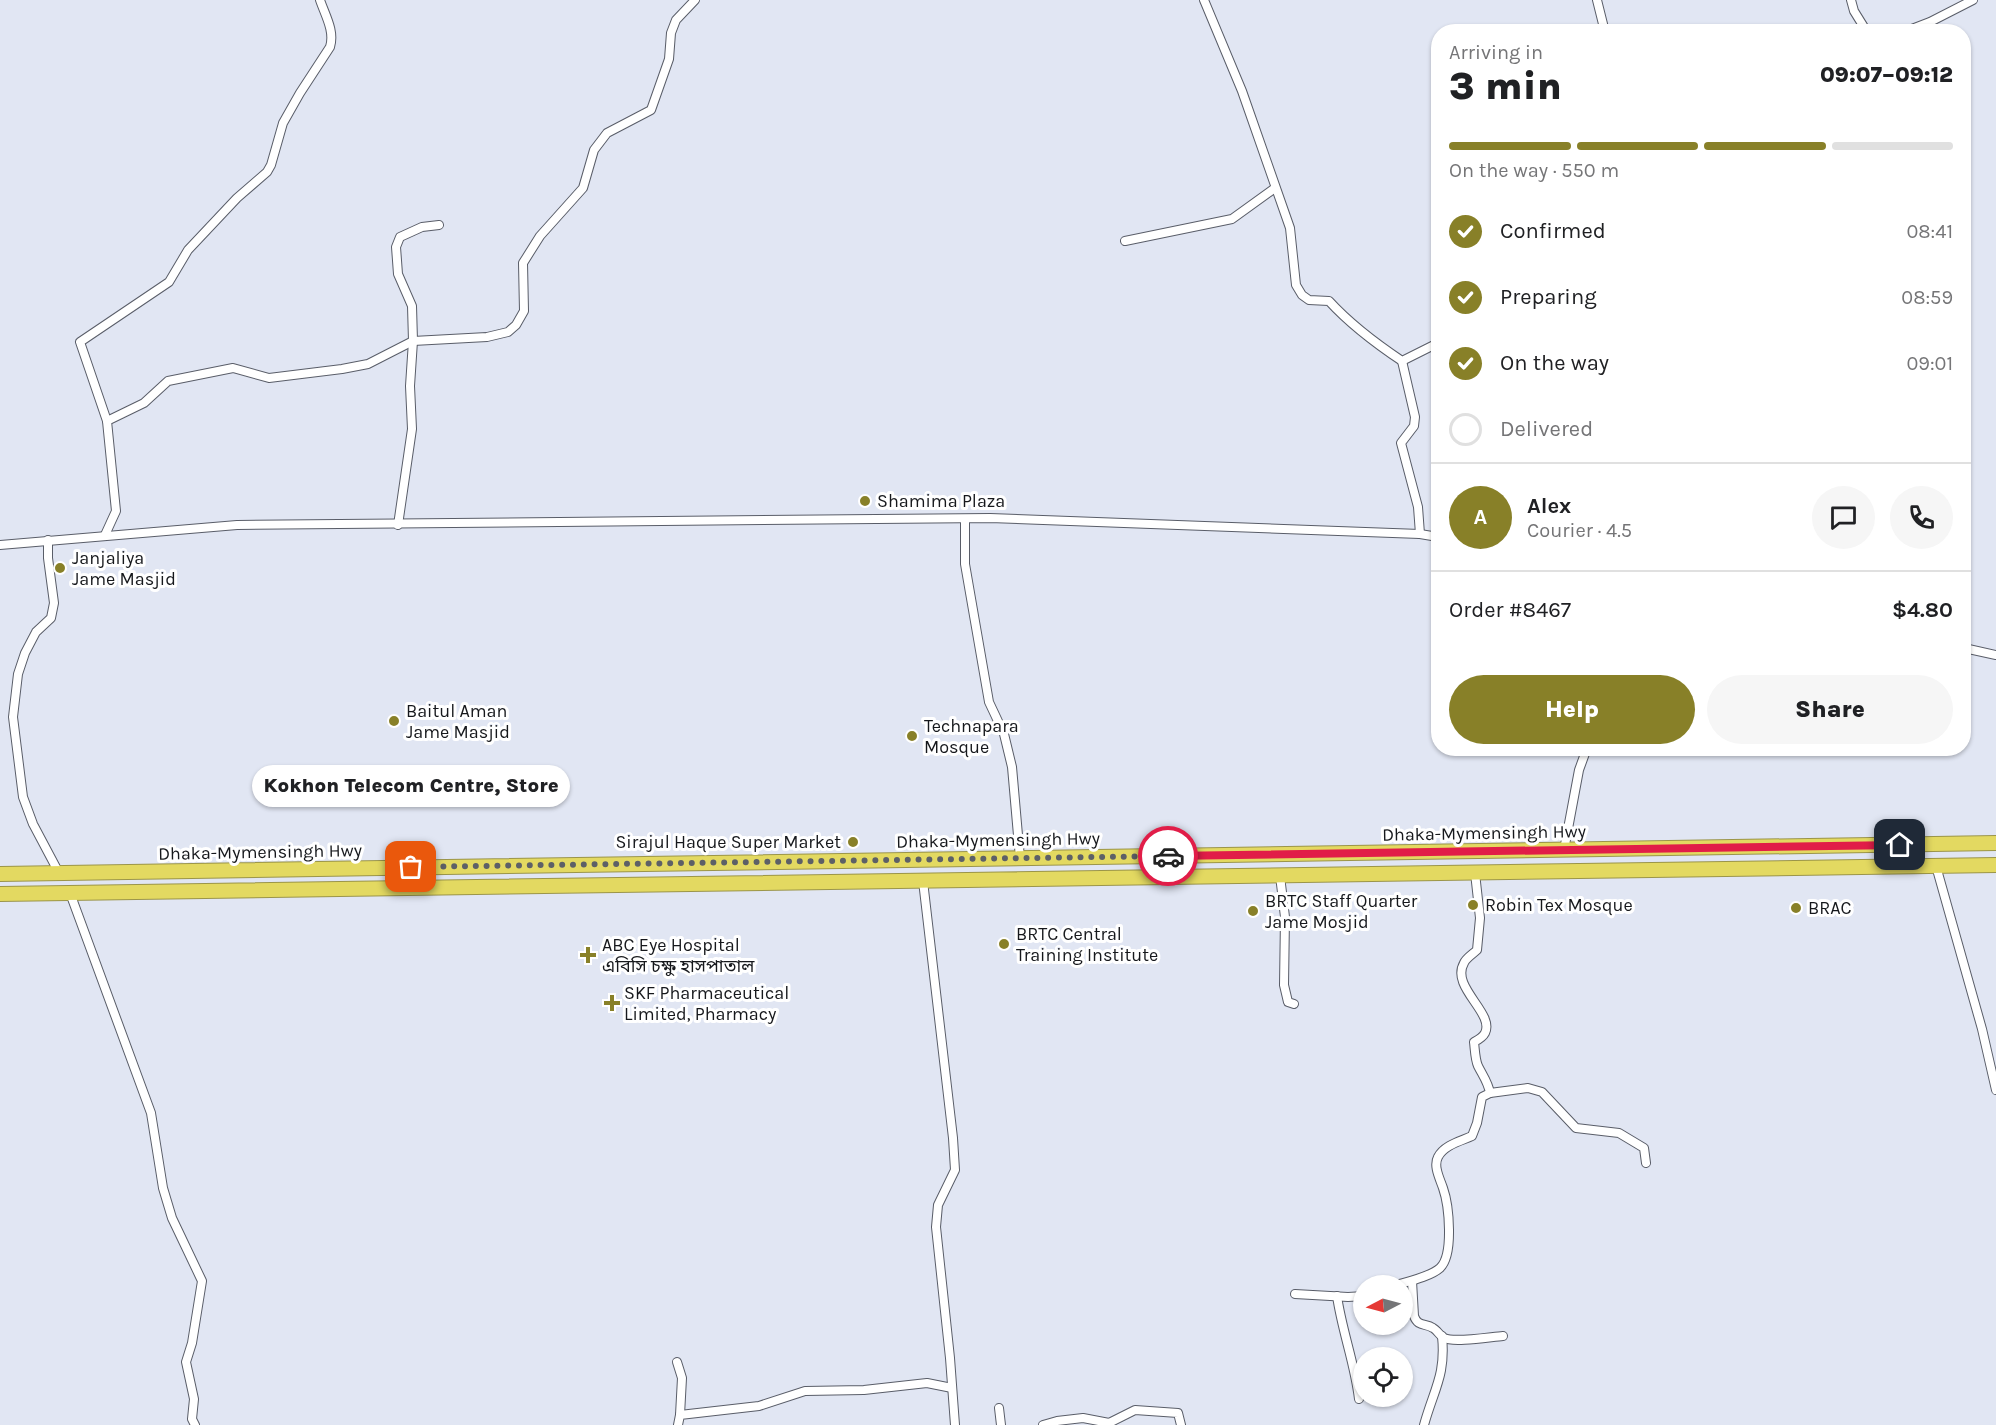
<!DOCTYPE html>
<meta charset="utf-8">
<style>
:root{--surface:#fff;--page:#f6f6f6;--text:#202124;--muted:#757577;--line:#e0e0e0;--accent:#888028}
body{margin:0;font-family:Karla,"Noto Sans Bengali",sans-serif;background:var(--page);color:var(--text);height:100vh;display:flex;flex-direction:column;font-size:22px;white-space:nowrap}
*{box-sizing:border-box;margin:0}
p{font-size:20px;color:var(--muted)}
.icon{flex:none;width:33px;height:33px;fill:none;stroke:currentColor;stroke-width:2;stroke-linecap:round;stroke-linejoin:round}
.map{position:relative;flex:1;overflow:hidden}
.drawer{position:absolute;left:1431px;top:24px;width:540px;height:732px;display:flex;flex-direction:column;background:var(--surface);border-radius:24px;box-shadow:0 2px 4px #0004}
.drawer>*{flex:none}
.needle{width:39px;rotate:264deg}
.buttons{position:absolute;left:1353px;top:1275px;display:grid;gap:12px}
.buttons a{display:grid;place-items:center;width:60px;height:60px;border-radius:50%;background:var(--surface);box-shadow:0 2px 4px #0004;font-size:30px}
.pin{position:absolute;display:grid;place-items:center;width:51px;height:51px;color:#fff;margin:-26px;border-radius:12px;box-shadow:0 3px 9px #0006}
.courier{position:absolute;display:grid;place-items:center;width:60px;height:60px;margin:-30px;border:4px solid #e11d48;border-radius:50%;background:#fff;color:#222;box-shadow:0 2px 8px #0007}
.bubble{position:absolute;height:42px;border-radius:21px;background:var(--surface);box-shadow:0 2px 4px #0004;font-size:20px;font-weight:800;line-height:42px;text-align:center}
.head em{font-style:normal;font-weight:800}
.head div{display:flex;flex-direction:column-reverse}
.head{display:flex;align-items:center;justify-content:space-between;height:102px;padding:0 18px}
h1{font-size:39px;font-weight:800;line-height:45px}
.bar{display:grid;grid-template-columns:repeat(4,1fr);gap:9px 6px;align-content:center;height:72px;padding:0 18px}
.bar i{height:8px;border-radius:4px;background:var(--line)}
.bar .current{background:var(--accent)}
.bar p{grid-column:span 4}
.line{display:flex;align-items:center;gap:15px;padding:0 18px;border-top:2px solid var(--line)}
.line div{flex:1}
.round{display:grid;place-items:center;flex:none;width:63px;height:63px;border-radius:32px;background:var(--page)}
ol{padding:0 18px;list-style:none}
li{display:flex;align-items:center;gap:18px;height:66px}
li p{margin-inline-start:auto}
li .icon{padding:6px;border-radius:50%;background:var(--accent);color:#fff;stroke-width:4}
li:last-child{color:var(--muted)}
li i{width:33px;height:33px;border:3px solid var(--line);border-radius:50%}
.action{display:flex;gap:12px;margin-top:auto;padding:12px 18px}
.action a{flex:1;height:69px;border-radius:36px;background:var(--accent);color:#fff;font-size:24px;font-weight:800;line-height:69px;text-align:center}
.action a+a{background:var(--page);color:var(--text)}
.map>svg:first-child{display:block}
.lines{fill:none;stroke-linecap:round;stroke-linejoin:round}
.street-casing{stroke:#595d68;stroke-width:10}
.highway-casing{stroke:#9b9549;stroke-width:16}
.street{stroke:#fff;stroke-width:8}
.highway{stroke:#e3d961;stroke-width:14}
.done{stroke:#5d6067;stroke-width:6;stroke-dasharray:0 10.8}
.route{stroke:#e11d48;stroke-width:8}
.poi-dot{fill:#888028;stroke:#fff;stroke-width:2}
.labels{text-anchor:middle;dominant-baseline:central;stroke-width:6;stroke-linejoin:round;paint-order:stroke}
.poi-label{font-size:18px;fill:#16181c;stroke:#fff;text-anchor:start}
.street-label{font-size:18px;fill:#16181c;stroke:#fff}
</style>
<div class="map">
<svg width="1996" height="1425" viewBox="0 0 1996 1425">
<rect width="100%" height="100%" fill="#e1e6f3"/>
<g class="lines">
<defs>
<g id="street">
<path d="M 1204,0 L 1242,91 L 1290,228 L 1296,285 L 1302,295 L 1309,300 L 1329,301 C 1351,325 1375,343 1402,361 L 1438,343"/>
<polyline points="1597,0 1605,32"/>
<polyline points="1851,0 1854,11 1867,32"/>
<polyline points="1904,32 1930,22 1973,0"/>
<polyline points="1125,241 1232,219 1275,188"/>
<polyline points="1402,361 1415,417 1414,426 1401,443 1418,507 1420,534"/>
<path d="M 107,421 L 80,342 L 169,282 L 188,250 L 237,198 L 267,172 L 271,165 L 283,123 L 300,93 L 330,47 C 335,31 325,15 320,0"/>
<polyline points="965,519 965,564 989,702 1004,734 1012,767 1020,858"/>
<polyline points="398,525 412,429 410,386 413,341 412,306 398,274 396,247 400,237 422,227 439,225"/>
<polyline points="105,535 116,511 107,421 144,403 168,381 233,368 269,378 342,369 368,364 413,341 487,337 508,332 516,325 524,311 523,263 540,236 583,188 594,150 607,133 651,110 669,59 671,33 676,20 695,0"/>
<polyline points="48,540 48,558 54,603 51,618 36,632 25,653 18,674 13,717 23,797 33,824 59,873"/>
<polyline points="0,545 237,525 990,518 1420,534 1438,537"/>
<polyline points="1964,648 1996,655"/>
<polyline points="1564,850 1579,770 1587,748"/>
<polyline points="1936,866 1982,1029 1996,1090"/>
<polyline points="1280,876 1285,917 1284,985 1288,1002 1294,1004"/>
<polyline points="923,881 953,1138 955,1170 938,1205 936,1227 950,1358 955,1425"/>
<polyline points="70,893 151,1113 163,1188 172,1218 202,1281 192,1343 186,1362 194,1399 192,1419 195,1425"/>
<polyline points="1490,1093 1528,1088 1542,1092 1576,1128 1619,1133 1644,1148 1646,1163"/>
<path d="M 1412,1281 L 1414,1316 C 1418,1327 1425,1323 1433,1328 C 1437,1330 1440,1336 1444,1338 C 1454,1343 1490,1337 1503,1336"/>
<path d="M 1393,1286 C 1406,1282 1430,1277 1440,1268 C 1454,1255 1449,1205 1443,1188 C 1440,1179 1433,1166 1438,1157 C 1444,1145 1461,1141 1472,1136 L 1477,1123 L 1482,1097 L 1490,1093 C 1488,1082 1483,1076 1478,1066 C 1475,1059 1475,1050 1474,1042 C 1478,1040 1483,1037 1485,1033 C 1495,1013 1450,987 1464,963 C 1466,958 1473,954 1477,950 L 1480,918 L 1475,873"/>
<polyline points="1295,1294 1348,1297 1364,1296"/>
<path d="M 1337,1296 C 1342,1331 1355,1364 1359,1399"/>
<polyline points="677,1362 682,1378 680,1415"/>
<polyline points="999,1408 1001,1425"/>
<polyline points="678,1425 680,1415 759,1406 805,1391 864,1390 927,1383 952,1388"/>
<polyline points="1043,1425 1057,1421 1083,1418 1109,1423 1135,1410 1178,1413 1181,1425"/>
<path d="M 1424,1425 C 1434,1389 1446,1375 1442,1336"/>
</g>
<g id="highway">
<polyline points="0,874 1996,843"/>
<polyline points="0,894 1996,865"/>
</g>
</defs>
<use href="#street" class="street-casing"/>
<use href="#highway" class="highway-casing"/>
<use href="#street" class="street"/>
<use href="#highway" class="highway"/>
</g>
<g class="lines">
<polyline class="done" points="411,867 1168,856"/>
<polyline class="route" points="1168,856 1900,845"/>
</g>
<g class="poi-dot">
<circle cx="865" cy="501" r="6"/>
<circle cx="60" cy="568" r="6"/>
<circle cx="394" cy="721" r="6"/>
<circle cx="912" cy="736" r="6"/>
<circle cx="853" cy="842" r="6"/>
<circle cx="1473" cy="905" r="6"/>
<circle cx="1796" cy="908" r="6"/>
<circle cx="1253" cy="911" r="6"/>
<circle cx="1004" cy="944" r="6"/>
<path d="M585 946h6v6h6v6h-6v6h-6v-6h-6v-6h6z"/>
<path d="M609 994h6v6h6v6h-6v6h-6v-6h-6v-6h6z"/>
</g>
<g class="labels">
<g class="poi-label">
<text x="877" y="501">Shamima Plaza</text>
<text x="72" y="558">Janjaliya<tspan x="72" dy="21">Jame Masjid</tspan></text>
<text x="406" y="711">Baitul Aman<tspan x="406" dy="21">Jame Masjid</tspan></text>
<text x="924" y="726">Technapara<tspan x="924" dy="21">Mosque</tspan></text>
<text x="841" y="842" text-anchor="end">Sirajul Haque Super Market</text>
<text x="1265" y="901">BRTC Staff Quarter<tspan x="1265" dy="21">Jame Mosjid</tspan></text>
<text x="1485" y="905">Robin Tex Mosque</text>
<text x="1808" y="908">BRAC</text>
<text x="1016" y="934">BRTC Central<tspan x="1016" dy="21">Training Institute</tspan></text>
<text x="602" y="945">ABC Eye Hospital<tspan x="602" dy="21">এবিসি চক্ষু হাসপাতাল</tspan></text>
<text x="624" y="993">SKF Pharmaceutical<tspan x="624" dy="21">Limited, Pharmacy</tspan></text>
</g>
<g class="street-label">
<text transform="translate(1484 833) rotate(-1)">Dhaka-Mymensingh Hwy</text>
<text transform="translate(998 840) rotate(-1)">Dhaka-Mymensingh Hwy</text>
<text transform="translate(260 852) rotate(-1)">Dhaka-Mymensingh Hwy</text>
</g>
</g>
</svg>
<div class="buttons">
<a><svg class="needle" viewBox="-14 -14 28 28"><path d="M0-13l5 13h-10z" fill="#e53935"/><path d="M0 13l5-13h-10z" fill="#757577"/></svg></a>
<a><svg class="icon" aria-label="locate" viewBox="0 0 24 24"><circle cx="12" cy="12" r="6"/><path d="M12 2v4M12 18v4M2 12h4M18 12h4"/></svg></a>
</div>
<div class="pin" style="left:411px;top:867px;background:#ea580c"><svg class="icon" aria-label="bag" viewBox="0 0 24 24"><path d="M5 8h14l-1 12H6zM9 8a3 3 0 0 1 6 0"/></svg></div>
<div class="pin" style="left:1900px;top:845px;background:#1f2937"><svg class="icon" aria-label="home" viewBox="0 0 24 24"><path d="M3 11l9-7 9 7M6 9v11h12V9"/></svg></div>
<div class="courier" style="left:1168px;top:856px"><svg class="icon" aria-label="car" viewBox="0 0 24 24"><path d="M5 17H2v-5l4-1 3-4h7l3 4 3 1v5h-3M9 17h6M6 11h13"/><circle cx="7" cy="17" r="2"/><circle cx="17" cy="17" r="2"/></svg></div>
<div class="bubble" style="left:252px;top:765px;width:318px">Kokhon Telecom Centre, Store</div>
<section class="drawer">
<div class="head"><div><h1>3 min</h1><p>Arriving in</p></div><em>09:07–09:12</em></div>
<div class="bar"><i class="current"></i><i class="current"></i><i class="current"></i><i></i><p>On the way · 550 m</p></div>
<ol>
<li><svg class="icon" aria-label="check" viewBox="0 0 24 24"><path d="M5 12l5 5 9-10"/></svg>Confirmed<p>08:41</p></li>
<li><svg class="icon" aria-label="check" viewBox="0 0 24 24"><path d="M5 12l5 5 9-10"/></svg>Preparing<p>08:59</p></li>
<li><svg class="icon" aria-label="check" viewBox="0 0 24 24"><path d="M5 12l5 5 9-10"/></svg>On the way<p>09:01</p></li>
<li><i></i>Delivered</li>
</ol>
<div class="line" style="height:108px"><b class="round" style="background:var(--accent);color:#fff">A</b><div><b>Alex</b><p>Courier · 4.5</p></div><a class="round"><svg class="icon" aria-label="chat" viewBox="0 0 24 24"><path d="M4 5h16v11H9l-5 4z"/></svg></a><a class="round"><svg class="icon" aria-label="phone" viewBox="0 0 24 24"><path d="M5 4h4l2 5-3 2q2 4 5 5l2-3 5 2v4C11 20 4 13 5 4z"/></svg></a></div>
<div class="line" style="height:78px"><div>Order #8467</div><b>$4.80</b></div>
<div class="action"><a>Help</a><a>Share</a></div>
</section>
</div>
